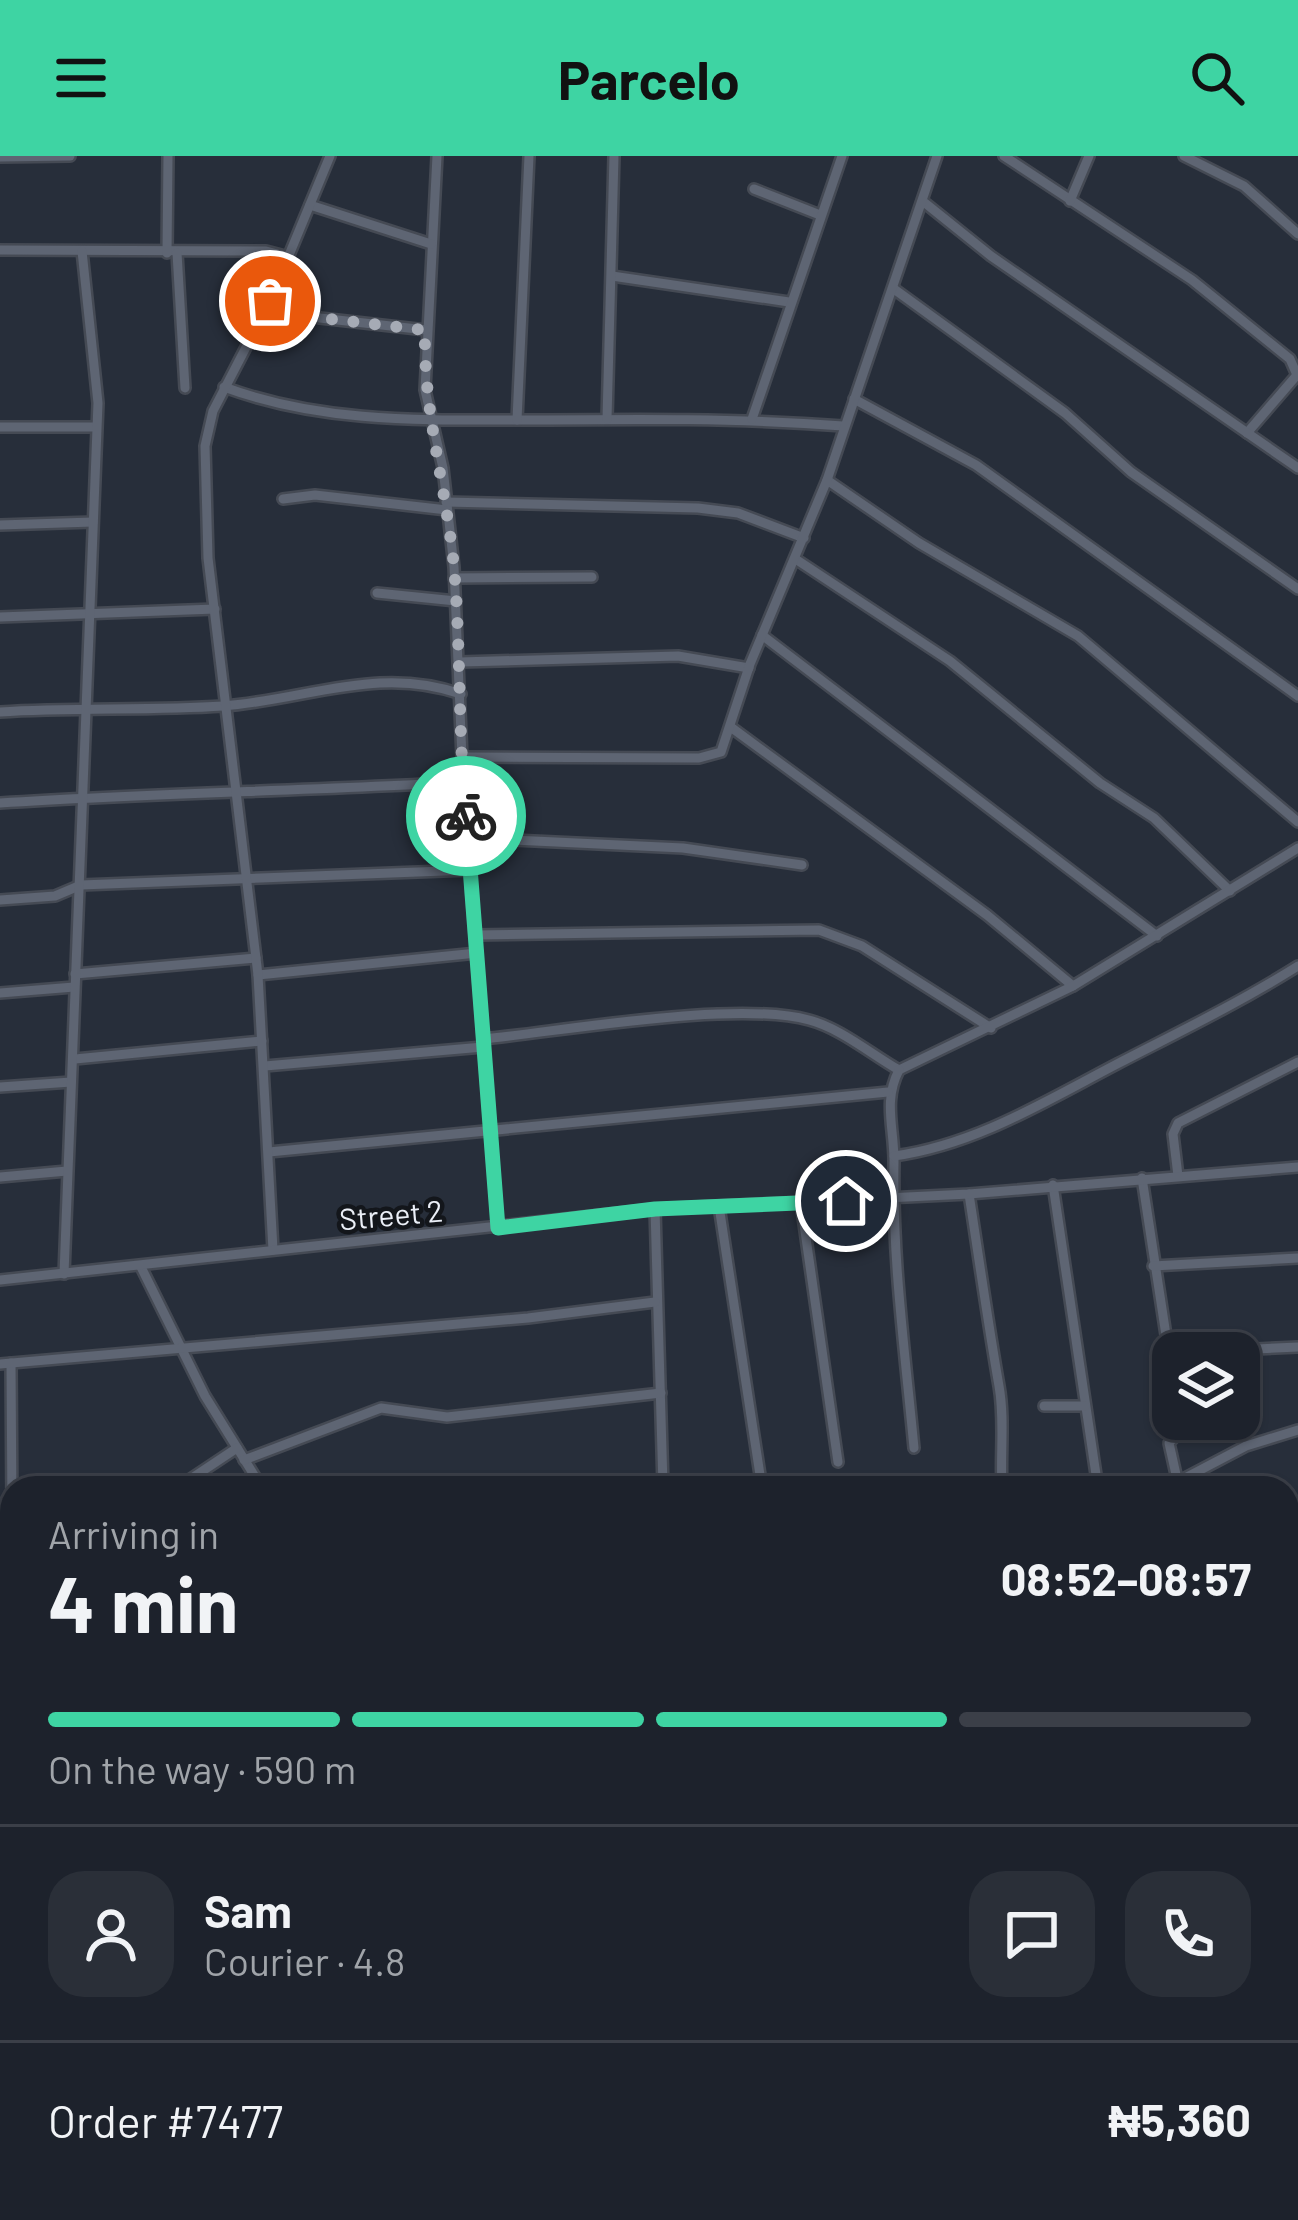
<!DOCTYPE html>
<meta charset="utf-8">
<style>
:root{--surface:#1d222c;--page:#2a2f38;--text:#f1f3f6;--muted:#a0a4a9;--line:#3b3f48;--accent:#3ed4a3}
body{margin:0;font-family:Barlow,sans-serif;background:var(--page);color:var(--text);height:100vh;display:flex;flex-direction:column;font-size:45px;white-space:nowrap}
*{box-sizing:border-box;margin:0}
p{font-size:39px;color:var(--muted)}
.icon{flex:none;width:66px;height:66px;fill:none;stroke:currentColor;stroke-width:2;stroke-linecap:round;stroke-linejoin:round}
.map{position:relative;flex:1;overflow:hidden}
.side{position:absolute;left:0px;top:1320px;width:1299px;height:744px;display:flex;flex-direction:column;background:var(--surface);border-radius:36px 36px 0 0;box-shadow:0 3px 9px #0004,0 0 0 3px var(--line)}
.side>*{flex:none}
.fabs{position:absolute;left:1152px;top:1176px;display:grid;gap:24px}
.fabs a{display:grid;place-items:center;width:108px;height:108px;border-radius:24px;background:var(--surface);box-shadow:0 3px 9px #0004,0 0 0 3px var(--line);font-size:60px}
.pin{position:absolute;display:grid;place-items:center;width:102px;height:102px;color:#fff;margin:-51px;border:6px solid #fff;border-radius:50%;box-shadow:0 3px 12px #0007}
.courier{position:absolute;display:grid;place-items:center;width:120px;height:120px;margin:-60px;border:9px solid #3ed4a3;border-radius:50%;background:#fff;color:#222;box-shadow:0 3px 15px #0007}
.head em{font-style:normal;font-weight:700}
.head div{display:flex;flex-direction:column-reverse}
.head{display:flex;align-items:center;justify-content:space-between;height:204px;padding:0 48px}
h1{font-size:78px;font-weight:700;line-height:90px}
.bar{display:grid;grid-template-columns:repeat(4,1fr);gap:18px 12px;align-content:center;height:144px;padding:0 48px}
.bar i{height:15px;border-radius:9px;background:var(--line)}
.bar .on{background:var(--accent)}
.bar p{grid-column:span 4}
.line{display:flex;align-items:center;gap:30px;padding:0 48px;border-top:3px solid var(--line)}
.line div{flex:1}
.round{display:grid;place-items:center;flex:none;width:126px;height:126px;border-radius:36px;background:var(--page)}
header{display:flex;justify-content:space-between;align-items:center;height:156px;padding:0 48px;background:var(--accent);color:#111;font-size:54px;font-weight:700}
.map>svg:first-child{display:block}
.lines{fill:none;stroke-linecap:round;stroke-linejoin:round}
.street-casing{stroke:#454a54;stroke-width:14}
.street{stroke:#5e6573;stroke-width:9}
.done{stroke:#a6abb5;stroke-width:12;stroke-dasharray:0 21.6}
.route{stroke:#3ed4a3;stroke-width:15}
.labels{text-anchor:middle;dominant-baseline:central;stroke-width:9;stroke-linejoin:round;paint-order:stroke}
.street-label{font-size:30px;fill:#ebeff7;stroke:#13161b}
</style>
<header><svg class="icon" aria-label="menu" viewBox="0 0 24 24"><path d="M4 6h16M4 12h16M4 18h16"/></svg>Parcelo<svg class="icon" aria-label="search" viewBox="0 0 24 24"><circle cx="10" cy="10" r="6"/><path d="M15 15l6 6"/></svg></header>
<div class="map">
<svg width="1298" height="2064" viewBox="0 0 1298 2064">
<rect width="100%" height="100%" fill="#272e3a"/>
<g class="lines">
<defs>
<g id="street">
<polyline points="437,0 425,234 443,312 454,411 463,626 498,1072"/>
<polyline points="1004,0 1192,124 1290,203 1297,219 1247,277"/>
<polyline points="1184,0 1244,30 1298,78"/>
<polyline points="0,1 70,0"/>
<polyline points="754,33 820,59"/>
<polyline points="1070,45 1089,0"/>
<polyline points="925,47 991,100 1298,312"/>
<polyline points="310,49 431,88"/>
<polyline points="0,94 266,95 289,101"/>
<polyline points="167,97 168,0"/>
<polyline points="177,97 185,232"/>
<polyline points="612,120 789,146"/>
<polyline points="894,133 1065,257 1131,316 1298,433"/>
<polyline points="270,145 320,162 426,174"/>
<path d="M 224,231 C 324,268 427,264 532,264 C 636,263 740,262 843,270"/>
<polyline points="854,243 976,309 1298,540"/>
<polyline points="607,263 614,0"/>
<polyline points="752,263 842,0"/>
<polyline points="517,264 529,0"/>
<polyline points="0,271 96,271"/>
<polyline points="827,324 919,387 1078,480 1298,666"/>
<polyline points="283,343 315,339 447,354"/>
<polyline points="446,346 698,352 738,357 804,382"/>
<polyline points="0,369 93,366"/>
<polyline points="797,404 950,505 1100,627 1154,662 1230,735"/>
<polyline points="454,422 592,421"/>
<polyline points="377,437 456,445"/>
<polyline points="0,461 215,453"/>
<polyline points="762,479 1157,780"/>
<polyline points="460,506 678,500 749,512"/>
<path d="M 0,556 C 74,551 149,555 223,550 C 306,544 379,509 461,538"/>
<polyline points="732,572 987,759 1073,830"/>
<polyline points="462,601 699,602 721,596 750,508 827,324 937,0"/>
<path d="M 0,647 C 154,637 307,635 463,626"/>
<polyline points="468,682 683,692 802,709"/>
<polyline points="0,744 55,740 81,729 470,714"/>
<polyline points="476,779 819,774 862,790 991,872"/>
<polyline points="75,818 256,802"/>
<polyline points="258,819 477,797"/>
<polyline points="0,837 74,831"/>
<path d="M 483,883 C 564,875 735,844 809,864 C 840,872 871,898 899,914 L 1073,830 L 1298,692"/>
<polyline points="75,903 262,885"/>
<polyline points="265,910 483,891"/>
<path d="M 899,914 C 883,945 894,971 894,1005 C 892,1101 905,1196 914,1292"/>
<polyline points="0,931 71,926"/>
<polyline points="269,996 888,936"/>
<path d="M 894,1000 C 975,989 1046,945 1117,908 C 1179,876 1239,847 1298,810"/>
<polyline points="1178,1020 1173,978 1178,967 1298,906"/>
<polyline points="0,1021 67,1015"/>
<polyline points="1142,1022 1173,1225"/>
<polyline points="1053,1029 1098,1332"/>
<path d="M 969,1038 C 979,1103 988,1167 999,1230 C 1005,1263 1000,1298 1002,1332"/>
<polyline points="801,1047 838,1306"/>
<polyline points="719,1050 762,1332"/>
<polyline points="655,1053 663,1330"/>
<polyline points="273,1094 258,819 208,402 205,290 213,255 270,145 330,0"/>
<polyline points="1153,1110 1298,1102"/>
<polyline points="141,1111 205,1240 262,1332"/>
<polyline points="64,1118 98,247 82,95"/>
<polyline points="0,1124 655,1053 969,1038 1298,1011"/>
<polyline points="1175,1197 1298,1191"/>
<polyline points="11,1207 12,1356"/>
<polyline points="0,1208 528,1162 655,1146"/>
<polyline points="1044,1250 1085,1250"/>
<polyline points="244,1304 381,1252 447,1261 661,1237"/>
<polyline points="1177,1323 1169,1287 1180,1275 1178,1263"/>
<polyline points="177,1332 237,1292"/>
<polyline points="643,1332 760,1326"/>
<polyline points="1166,1332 1246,1290 1298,1274"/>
<polyline points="1287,1377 1298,1368"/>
<polyline points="0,1432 12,1432"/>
<polyline points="1287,1463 1298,1458"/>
<polyline points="0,1508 12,1507"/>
<polyline points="0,1529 12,1682"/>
<polyline points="1287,1570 1298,1565"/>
<polyline points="1287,1584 1298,1578"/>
<polyline points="0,1782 12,1782"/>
<polyline points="0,1967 12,1966"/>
<polyline points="133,2052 134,2064"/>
<polyline points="542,2052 548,2064"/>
<polyline points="685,2052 692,2064"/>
<polyline points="968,2052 975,2064"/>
<polyline points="1207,2052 1214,2064"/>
<polyline points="0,2055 57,2052"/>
<polyline points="176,2064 327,2052"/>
<polyline points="479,2064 504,2052"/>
<polyline points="650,2064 673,2052"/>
<polyline points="848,2064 867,2052"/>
</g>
</defs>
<use href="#street" class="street-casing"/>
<use href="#street" class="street"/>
</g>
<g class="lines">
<path class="done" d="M 270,145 L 320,162 L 425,174 C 423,254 446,331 454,411 C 461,494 458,578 466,660"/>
<polyline class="route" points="466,660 498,1072 655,1053 846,1045"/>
</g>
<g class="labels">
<g class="street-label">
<text transform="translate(391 1058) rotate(-5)">Street 2</text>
</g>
</g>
</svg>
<div class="fabs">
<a><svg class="icon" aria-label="layers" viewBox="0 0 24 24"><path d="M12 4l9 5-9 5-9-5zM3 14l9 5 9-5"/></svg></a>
</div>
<div class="pin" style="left:270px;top:145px;background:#ea580c"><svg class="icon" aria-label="bag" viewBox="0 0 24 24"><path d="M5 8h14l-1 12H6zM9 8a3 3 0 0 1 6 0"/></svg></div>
<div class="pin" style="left:846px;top:1045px;background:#1f2937"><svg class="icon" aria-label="home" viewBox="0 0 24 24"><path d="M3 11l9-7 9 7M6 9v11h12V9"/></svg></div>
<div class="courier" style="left:466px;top:660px"><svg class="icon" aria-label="bike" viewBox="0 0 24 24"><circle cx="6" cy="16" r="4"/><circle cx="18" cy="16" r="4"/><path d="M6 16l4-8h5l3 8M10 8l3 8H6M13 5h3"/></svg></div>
<section class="side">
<div class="head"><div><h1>4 min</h1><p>Arriving in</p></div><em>08:52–08:57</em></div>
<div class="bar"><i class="on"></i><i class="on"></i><i class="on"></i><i></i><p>On the way · 590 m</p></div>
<div class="line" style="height:216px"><a class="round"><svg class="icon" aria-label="person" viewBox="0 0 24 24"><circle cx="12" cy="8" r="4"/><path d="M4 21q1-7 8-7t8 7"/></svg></a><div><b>Sam</b><p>Courier · 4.8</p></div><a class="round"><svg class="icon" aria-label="chat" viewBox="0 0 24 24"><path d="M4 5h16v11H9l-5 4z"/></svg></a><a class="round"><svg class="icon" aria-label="phone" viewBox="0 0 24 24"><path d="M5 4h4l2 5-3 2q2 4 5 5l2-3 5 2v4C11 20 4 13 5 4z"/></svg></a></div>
<div class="line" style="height:156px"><div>Order #7477</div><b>₦5,360</b></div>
</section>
</div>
